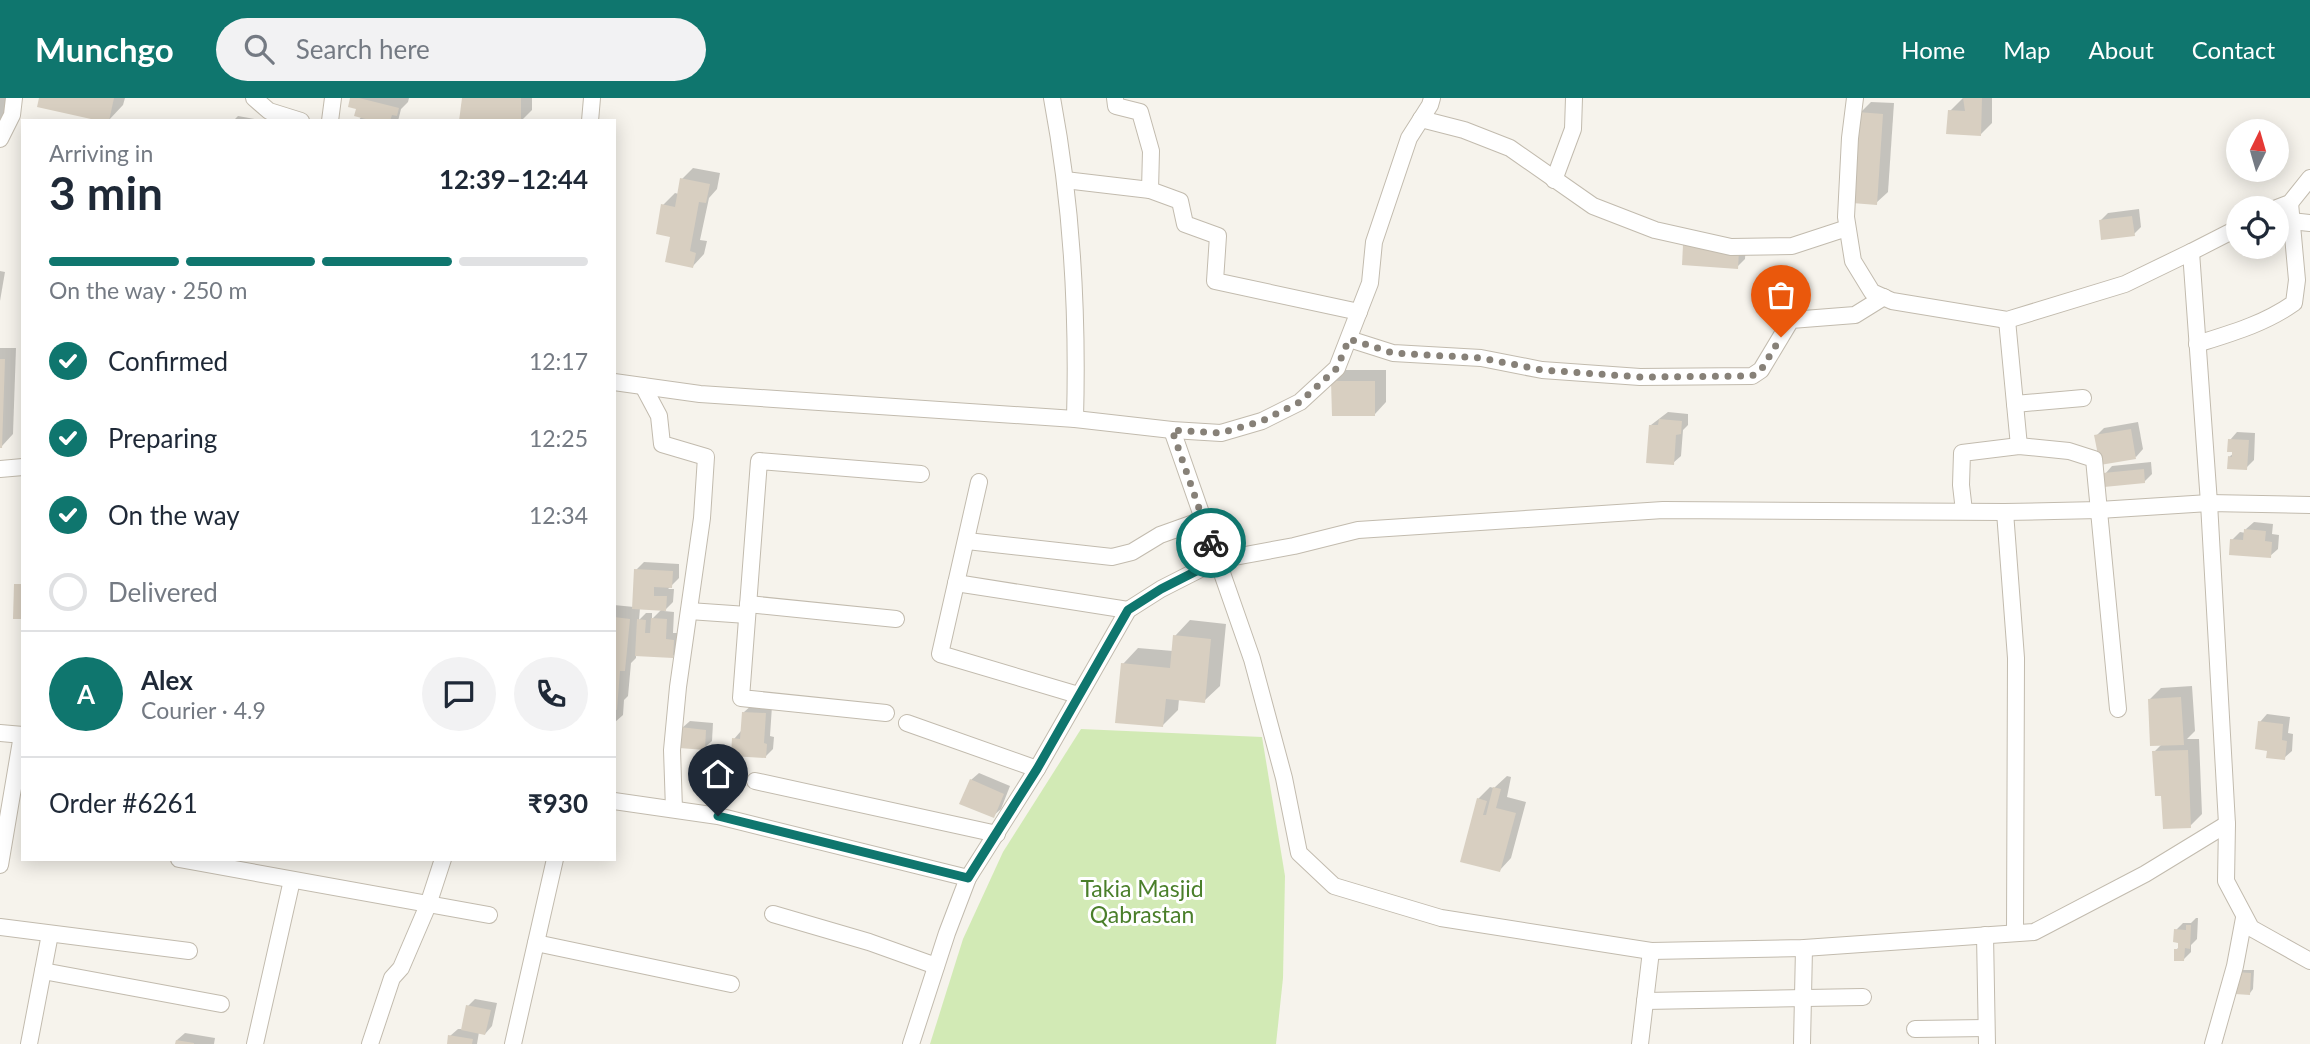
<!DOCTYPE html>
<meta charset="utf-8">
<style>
:root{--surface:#fff;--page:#f2f2f3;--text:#1f2937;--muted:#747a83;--line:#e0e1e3;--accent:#0f766e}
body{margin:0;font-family:Lato,sans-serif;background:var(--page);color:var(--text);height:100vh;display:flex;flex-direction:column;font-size:26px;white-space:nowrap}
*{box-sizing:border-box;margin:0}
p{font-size:23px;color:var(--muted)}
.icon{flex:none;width:38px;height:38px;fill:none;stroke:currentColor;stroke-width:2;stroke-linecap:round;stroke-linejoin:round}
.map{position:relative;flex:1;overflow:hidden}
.side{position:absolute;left:21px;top:21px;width:595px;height:742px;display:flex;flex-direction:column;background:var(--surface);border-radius:0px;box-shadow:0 4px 18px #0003}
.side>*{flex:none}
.needle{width:46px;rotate:5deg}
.buttons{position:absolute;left:2226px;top:21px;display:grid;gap:14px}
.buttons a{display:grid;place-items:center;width:63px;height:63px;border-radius:50%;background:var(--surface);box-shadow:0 4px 18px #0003;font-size:35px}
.pin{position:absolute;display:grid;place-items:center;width:60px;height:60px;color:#fff;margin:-72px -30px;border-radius:50% 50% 50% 0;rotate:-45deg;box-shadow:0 0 7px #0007}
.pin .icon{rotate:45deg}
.courier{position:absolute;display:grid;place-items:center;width:70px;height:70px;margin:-35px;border:5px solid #0f766e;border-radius:50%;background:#fff;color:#222;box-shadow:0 2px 9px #0007}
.headline em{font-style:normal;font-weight:700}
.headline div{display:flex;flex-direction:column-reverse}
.headline{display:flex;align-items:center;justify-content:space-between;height:119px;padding:0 28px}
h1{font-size:46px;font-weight:700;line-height:52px}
.bar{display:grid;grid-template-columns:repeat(4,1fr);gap:10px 7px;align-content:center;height:84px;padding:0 28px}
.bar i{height:9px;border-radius:5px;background:var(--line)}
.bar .on{background:var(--accent)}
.bar p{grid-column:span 4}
.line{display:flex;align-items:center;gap:18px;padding:0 28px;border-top:2px solid var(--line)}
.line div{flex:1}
.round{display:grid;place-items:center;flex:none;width:74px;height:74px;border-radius:37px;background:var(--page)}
ol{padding:0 28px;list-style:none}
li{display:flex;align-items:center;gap:21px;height:77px}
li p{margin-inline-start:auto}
li .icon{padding:7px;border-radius:50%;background:var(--accent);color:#fff;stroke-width:4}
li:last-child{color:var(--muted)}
li i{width:38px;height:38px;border:4px solid var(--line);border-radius:50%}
header{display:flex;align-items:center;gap:42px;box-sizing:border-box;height:98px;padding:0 35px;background:var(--accent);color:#fff}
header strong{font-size:33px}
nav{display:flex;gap:38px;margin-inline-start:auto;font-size:24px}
.search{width:490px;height:63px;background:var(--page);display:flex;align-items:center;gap:18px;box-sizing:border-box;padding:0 24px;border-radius:38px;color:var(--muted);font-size:26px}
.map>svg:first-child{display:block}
.green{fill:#d2eab5}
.shadow{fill:#0003;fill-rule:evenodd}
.building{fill:#d8cfc1}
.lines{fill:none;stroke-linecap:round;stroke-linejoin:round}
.minor-casing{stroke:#c2bbae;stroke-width:18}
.minor{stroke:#fff;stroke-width:16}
.done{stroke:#878178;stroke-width:7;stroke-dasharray:0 12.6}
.route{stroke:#0f766e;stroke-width:9}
.labels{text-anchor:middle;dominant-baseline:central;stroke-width:6;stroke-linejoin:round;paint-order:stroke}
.park-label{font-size:23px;fill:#4a7f2a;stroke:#fff}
</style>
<header>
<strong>Munchgo</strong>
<div class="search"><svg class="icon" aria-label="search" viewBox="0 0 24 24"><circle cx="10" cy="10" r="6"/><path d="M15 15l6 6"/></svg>Search here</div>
<nav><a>Home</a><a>Map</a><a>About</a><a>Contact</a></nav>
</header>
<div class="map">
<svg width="2310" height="946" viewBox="0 0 2310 946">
<rect width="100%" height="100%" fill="#f6f3ec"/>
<polygon class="green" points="1081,631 1262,639 1285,778 1283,880 1276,946 930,946 963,841 1003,754"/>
<g class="shadow">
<polygon points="0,0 11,0 0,37"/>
<polygon points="41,0 125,0 123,7 108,23"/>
<polygon points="352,0 409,0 408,4 401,11 398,23 358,23 362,18"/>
<polygon points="464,0 532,0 532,12 521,23 461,23"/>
<polygon points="1963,0 1992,0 1992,25 1980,37 1950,13"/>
<polygon points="1871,4 1894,5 1888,94 1876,105 1860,15"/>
<polygon points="238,18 266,23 233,23"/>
<polygon points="693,70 720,75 717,91 709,100 700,142 707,143 704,156 693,168 672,137 663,107 675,95 679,96 682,81"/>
<polygon points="2139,111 2141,129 2134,136 2101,122 2108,115"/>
<polygon points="1693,141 1746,145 1745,161 1737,169 1685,148"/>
<polygon points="0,173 5,174 0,203"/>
<polygon points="0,250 16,250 13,336 2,348 0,348"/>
<polygon points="1345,272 1386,272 1386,304 1375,316 1333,284"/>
<polygon points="1668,314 1688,316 1688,327 1683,332 1681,358 1673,365 1651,327"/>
<polygon points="2138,324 2143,351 2136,359 2096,338 2104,330"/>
<polygon points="2237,334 2255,335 2254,362 2246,370 2229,359 2234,355 2230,342"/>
<polygon points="2151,364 2152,376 2144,384 2105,376 2112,368"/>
<polygon points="2254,424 2273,426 2272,436 2279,437 2278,451 2270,458 2232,442 2240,434 2246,435 2246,431"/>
<path d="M 644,464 L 679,466 L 679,480 L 668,491 L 674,491 L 673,504 L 664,513 L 674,514 L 673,535 L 681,535 L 679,551 L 672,559 L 636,556 L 636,560 L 631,565 L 628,598 L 624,602 L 623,617 L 614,625 L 614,507 L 634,509 L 636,472 ZM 640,510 L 662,511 L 652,521 L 652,515 L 646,515 L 639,522 Z"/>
<polygon points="1190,522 1226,526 1220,588 1204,603 1179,601 1178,612 1162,628 1123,566 1138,550 1173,553 1175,538"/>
<polygon points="2192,588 2195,633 2187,641 2199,641 2202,716 2190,728 2154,654 2162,646 2149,602 2161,590"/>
<polygon points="752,607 772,608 770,638 774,639 773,651 765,659 734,641 741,633 744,614"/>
<polygon points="2267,616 2290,619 2288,635 2293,636 2292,653 2284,660 2269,651 2260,624"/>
<polygon points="690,623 713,625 712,643 704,650 682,630"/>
<polygon points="979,675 1010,688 1001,711 993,718 971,682"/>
<polygon points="1507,678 1511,679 1507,699 1526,704 1511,760 1500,772 1462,762 1478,701 1490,689 1494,690"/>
<polygon points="2196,820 2198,820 2197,841 2191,847 2191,854 2183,862 2176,852 2180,848 2176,832 2183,825 2191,825"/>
<polygon points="2241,872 2254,872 2253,891 2250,895 2237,894"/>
<polygon points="475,901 497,905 492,928 485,936 479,934 477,946 449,946 450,938 458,931 463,931 468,908"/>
<polygon points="185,935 215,940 214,946 177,946 177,942"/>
</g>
<g class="building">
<polygon points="39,0 114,0 109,23 100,23 37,9"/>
<polygon points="350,0 359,0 399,10 397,18 392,17 390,23 373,23 354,18 356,11 348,9"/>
<polygon points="462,0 521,0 521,23 459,23"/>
<polygon points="1963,0 1982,0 1981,38 1946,36 1948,12 1965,13"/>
<polygon points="1858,14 1883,16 1877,107 1852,105"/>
<polygon points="680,80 710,86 706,105 699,104 690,153 696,155 693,170 665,164 670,139 656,136 661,106 675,109"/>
<polygon points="2132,118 2135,138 2101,142 2099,122"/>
<polygon points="1683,147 1739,152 1738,171 1682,167"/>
<polygon points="0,261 5,261 2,350 0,350"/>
<polygon points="1331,283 1375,283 1375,318 1332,318"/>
<polygon points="1659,321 1682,323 1681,336 1676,337 1674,367 1646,365 1649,327 1658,327"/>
<polygon points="2131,331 2136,361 2100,367 2094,337"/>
<polygon points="2228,341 2249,342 2247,372 2227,371 2228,358 2232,359 2232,354 2227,354"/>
<polygon points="2144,371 2145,385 2104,389 2103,375"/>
<polygon points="2244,431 2266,433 2265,443 2272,444 2271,460 2229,457 2230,441 2243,442"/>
<polygon points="634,471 673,473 672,490 654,489 654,498 667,498 666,513 632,511"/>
<polygon points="14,486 23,486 23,521 13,521"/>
<polygon points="614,519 630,521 625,573 620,573 617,612 614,611"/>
<polygon points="651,520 667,521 666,541 674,542 673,560 635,558 637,521 646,522 645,535 650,535"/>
<polygon points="1173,537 1211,541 1205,605 1166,601 1163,629 1115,625 1121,565 1170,570"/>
<polygon points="2181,599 2184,647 2150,648 2148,601"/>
<polygon points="742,614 766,615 764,645 767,646 766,660 731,658 732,640 740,641"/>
<polygon points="2258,623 2283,626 2282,642 2287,643 2285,662 2266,660 2267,653 2255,651"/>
<polygon points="680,629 706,632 705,652 679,650"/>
<polygon points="2188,652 2191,730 2163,731 2161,698 2155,698 2152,653"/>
<polygon points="970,681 1004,696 994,720 959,706"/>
<polygon points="1493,689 1501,691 1496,710 1516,715 1500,774 1460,764 1477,700 1487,703 1483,717 1486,717"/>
<polygon points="2186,827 2191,827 2190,851 2185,850 2184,863 2174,863 2174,851 2178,851 2178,845 2173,844 2174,831 2186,832"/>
<polygon points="2236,874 2251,875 2250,897 2235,896"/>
<polygon points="466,907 491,912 485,937 461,932"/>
<polygon points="448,937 473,941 472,946 447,946"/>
<polygon points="176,942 194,945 194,946 175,946"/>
</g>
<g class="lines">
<defs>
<g id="minor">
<polyline points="254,0 269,13 301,23"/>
<path d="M 1052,0 C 1072,106 1078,213 1075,321"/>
<polyline points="1115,0 1116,8 1140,14 1151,53 1150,92 1180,103 1185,126 1218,138 1215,183 1359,214"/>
<polyline points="1855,0 1850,40 1846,119 1853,163 1872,194 1892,203 2007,222 2125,186 2191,154 2209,405 2227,726 2226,783 2251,830 2310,863"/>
<polyline points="1421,21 1464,32 1510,50 1593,108 1655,132 1731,149 1792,148 1847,130"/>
<polyline points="330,23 333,0"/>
<polyline points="590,23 592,0"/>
<polyline points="0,41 12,17 14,0"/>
<polyline points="1065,82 1150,92"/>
<polyline points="1554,82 1573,31 1574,0"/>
<polyline points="2277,110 2290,105 2310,80"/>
<polyline points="2291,123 2310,125"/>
<polyline points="2191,154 2238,130"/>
<polyline points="2007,222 2019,348"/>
<polyline points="1349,241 1393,255 1481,260 1542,272 1640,279 1752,278 1761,272 1791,222 1855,217 1884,199"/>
<path d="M 2197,246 C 2232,235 2264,226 2294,205 L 2297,182 L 2290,105"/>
<polyline points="614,284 700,296 1075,321 1172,332 1221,335 1262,323 1300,304 1337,270 1370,185 1374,144 1409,40 1430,7 1432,0"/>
<polyline points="643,288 659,318 662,346 706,359 702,420 678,589 672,652 674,711"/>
<polyline points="2015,306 2083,300"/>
<polyline points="1172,332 1252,561 1284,680 1299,755 1334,788 1441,820 1651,853 1804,850 2034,834 2145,776 2227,726"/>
<polyline points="0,371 23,369"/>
<polyline points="979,384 940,556 1078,597"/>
<polyline points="1964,413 1961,387 1962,355 2019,348 2069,353 2094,361 2118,611"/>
<polyline points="2005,414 2016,560 2015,835"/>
<polyline points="967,443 1112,459 1132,454 1160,437 1202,422"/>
<polyline points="956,485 1128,512"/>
<polyline points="748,506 896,521"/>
<polyline points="689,513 747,517"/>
<polyline points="886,615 741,600 759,363 921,376"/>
<polyline points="907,625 1037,671"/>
<polyline points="0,635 23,637"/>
<polyline points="755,683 997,736"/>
<polyline points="614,703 718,718 968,780"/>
<polyline points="179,761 489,817"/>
<polyline points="0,767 22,637"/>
<polyline points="773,816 869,844 936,868"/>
<polyline points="0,829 189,853"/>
<polyline points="1985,837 1987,946"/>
<polyline points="536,845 731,886"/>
<polyline points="43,873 221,906"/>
<polyline points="1645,903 1863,899"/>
<polyline points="1915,931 1986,930"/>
<polyline points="29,946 50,836"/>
<polyline points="255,946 292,782"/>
<polyline points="370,946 392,880 401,870 428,807 443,761"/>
<polyline points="513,946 555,761"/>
<polyline points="911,946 947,835 968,780 1037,671 1128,512 1161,491 1218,462 1294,448 1358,432 1663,412 2005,414 2099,412 2209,405 2310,407"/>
<polyline points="1640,946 1651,853"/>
<polyline points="1802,946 1804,850"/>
<polyline points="2213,946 2235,868 2244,820"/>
</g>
</defs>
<use href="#minor" class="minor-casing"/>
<use href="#minor" class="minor"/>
</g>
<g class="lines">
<polyline class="done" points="1211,445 1172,332 1221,335 1262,323 1300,304 1337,270 1349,241 1393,255 1481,260 1542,272 1640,279 1752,278 1761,272 1781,239"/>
<polyline class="route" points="718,718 968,780 1037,671 1128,512 1161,491 1218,462 1211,445"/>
</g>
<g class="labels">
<g class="park-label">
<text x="1142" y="790">Takia Masjid<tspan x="1142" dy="26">Qabrastan</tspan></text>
</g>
</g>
</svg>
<div class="buttons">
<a><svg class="needle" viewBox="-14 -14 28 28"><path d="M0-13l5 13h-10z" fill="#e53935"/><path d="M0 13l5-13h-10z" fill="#747a83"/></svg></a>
<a><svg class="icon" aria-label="locate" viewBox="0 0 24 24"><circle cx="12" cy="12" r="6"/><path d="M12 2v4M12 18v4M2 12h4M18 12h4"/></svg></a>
</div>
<div class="pin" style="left:1781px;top:239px;background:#ea580c"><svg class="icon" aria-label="bag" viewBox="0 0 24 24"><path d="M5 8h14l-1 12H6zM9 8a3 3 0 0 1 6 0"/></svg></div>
<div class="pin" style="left:718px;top:718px;background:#1f2937"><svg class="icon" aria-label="home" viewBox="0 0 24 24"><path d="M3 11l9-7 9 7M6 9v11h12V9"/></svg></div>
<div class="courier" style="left:1211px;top:445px"><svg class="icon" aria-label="bike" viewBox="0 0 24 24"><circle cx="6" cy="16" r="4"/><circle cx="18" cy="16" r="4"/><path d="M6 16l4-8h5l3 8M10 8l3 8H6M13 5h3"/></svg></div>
<section class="side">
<div class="headline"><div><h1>3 min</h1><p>Arriving in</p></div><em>12:39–12:44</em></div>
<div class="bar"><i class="on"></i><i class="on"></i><i class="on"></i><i></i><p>On the way · 250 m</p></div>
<ol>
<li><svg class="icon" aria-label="check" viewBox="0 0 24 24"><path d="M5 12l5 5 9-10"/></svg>Confirmed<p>12:17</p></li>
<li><svg class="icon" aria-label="check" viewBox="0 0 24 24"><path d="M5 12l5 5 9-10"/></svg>Preparing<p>12:25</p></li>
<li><svg class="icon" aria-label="check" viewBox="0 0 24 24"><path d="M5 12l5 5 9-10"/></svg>On the way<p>12:34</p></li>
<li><i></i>Delivered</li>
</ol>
<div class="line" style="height:126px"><b class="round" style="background:var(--accent);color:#fff">A</b><div><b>Alex</b><p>Courier · 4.9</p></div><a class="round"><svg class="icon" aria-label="chat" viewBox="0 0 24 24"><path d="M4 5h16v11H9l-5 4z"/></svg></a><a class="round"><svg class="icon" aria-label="phone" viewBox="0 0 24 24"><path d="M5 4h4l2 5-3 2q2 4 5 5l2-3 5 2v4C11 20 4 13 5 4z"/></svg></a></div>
<div class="line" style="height:91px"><div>Order #6261</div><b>₹930</b></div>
</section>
</div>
